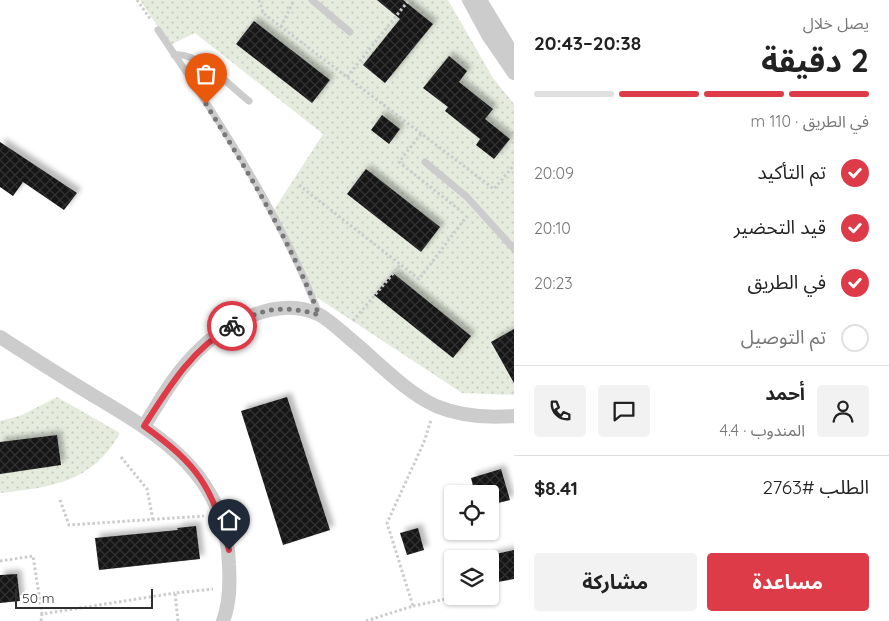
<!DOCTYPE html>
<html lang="ar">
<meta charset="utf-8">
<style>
:root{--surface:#fff;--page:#f2f2f2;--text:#222;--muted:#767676;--line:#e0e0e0;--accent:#dc3b47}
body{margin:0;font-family:Quicksand,"Noto Sans Arabic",sans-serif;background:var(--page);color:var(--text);direction:rtl;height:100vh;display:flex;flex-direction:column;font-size:19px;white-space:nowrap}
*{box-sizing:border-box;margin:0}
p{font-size:16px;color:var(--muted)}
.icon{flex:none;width:28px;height:28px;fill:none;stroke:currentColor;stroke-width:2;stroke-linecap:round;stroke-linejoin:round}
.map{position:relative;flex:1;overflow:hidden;direction:ltr}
.details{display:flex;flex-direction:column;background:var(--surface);width:375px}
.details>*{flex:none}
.fabs{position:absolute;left:444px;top:485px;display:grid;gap:10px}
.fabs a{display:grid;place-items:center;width:55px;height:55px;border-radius:5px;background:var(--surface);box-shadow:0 1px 4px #0004;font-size:25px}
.scale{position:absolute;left:15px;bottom:12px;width:138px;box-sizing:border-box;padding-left:5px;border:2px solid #2f2f2f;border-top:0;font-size:14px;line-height:18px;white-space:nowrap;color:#2f2f2f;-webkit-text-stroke:4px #fff;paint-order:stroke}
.pin{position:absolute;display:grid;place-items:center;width:42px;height:42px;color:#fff;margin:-51px -21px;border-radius:50% 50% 50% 0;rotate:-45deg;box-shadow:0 0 5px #0007}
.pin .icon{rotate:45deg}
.courier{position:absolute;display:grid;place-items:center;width:50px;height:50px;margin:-25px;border:4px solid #dc3b47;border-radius:50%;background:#fff;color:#222;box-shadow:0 1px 6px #0007}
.summary em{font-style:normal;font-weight:700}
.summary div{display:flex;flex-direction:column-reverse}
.summary{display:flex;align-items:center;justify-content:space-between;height:85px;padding:0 20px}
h1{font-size:32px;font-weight:700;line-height:38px}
.bar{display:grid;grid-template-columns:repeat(4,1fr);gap:8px 5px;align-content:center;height:60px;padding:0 20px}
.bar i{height:6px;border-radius:4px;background:var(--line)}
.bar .active{background:var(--accent)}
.bar p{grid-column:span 4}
.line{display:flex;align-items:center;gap:12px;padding:0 20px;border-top:1px solid var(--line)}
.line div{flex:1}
.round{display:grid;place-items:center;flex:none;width:52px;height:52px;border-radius:5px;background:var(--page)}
ol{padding:0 20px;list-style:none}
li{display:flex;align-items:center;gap:15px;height:55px}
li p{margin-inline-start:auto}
li .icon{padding:5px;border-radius:50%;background:var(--accent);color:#fff;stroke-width:4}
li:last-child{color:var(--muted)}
li i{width:28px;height:28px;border:2px solid var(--line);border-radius:50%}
.primary-button{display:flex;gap:10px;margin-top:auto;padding:10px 20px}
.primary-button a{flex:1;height:58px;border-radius:5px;background:var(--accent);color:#fff;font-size:20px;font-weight:700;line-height:58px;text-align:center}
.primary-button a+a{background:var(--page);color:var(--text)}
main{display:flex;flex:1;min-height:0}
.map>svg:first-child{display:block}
.grass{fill:url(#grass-dots)}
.building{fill:url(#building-cross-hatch);filter:url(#shadow)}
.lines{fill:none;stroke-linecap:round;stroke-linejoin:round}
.path{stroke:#ccc;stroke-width:3;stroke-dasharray:2.5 2.5;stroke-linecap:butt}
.service{stroke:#ccc;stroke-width:7}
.minor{stroke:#ccc;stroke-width:14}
.done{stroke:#787878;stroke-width:5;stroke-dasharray:0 9}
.route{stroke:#dc3b47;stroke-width:6}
</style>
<main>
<section class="details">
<div class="summary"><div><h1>2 دقيقة</h1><p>يصل خلال</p></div><em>20:38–20:43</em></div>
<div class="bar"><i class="active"></i><i class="active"></i><i class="active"></i><i></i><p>في الطريق · 110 m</p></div>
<ol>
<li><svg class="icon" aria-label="check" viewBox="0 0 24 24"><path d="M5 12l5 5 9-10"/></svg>تم التأكيد<p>20:09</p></li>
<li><svg class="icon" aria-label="check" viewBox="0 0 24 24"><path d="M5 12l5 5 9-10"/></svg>قيد التحضير<p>20:10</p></li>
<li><svg class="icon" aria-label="check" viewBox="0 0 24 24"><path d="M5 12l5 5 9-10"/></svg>في الطريق<p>20:23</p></li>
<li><i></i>تم التوصيل</li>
</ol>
<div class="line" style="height:90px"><a class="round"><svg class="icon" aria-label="person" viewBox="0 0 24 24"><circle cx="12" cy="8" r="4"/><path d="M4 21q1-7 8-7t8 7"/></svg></a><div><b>أحمد</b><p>المندوب · 4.4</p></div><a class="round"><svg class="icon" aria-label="chat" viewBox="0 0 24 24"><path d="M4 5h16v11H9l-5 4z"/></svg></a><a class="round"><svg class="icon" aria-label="phone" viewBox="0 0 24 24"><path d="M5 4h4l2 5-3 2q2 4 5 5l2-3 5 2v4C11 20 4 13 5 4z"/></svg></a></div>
<div class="line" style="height:65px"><div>الطلب #2763</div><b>$8.41</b></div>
<div class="primary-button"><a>مساعدة</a><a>مشاركة</a></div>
</section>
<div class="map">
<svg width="514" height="621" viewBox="0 0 514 621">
<defs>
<pattern id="grass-dots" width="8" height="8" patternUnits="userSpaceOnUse" patternTransform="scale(1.25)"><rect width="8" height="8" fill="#e5ecde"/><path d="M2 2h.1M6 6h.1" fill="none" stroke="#c5cbbf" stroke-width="1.8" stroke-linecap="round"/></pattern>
<pattern id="building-cross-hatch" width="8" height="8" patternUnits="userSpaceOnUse" patternTransform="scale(1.25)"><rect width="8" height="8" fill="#161616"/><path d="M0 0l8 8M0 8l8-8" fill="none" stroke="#303030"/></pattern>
<filter id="shadow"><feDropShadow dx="4.5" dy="-4.5" stdDeviation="2.5" flood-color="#0004"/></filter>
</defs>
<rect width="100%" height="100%" fill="#fff"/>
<g class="grass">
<polygon points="140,0 448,0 493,78 514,104 514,395 462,393 313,295 272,213 323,134 195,33 170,45"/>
<path d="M 57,397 L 120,433 C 92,483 52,487 0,493 L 0,421 L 22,415 Z"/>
</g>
<g class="building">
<polygon points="377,0 403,0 433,24 385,83 363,65 400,19"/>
<polygon points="254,21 330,80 312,103 236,44"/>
<polygon points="449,56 467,71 459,82 493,109 485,119 510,139 494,159 476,145 480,139 445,111 448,107 423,88"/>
<polygon points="382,115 400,129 389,144 371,130"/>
<polygon points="0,142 77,193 64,210 23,182 13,196 0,187"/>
<polygon points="366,169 440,227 421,252 347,194"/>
<polygon points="393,273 471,336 453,358 374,295"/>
<polygon points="514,329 514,383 491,342"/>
<polygon points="287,397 330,530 283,545 241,411"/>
<polygon points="57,435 61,465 0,474 0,442"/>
<polygon points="501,469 510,500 490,505 490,494 475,494 471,478"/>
<polygon points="196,526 200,559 99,570 95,538 178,530 177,528"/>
<polygon points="418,528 424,550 407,555 400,533"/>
<polygon points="514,550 514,579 498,582 491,555"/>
<polygon points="17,574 20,601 0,603 0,575"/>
</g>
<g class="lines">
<g class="path">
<polyline points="137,0 151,20"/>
<polyline points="259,0 263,13 494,189 514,165"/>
<polyline points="281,27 294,0"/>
<polyline points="347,77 409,0"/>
<polyline points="421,134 399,162 462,212"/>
<polyline points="299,185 419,279 467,216"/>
<polyline points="353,321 401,264"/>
<polyline points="121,457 147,489 153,520"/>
<polyline points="60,500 69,525 204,516"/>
<polyline points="0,561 33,556 42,614"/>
<polyline points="413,606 451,598"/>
<polyline points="41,621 42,614 175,593"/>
<polyline points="178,621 175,593 213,589"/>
<polyline points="366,621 413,606 387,523 424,442 431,420"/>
</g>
<g class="service">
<polyline points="312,0 350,32"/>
<path d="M 158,30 C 219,120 280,213 319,314"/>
<path d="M 174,55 C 198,51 231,87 249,101"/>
<polyline points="425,162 467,197 514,249"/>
</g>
<g class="minor">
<polyline points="469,0 488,35 514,73"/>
<polyline points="480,0 514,56"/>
<path d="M 0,337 C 31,357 62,377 94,396 C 162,436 227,476 229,565 C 230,584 230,603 223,621"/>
<path d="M 144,426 C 160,401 175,373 197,352 C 225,323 279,294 320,315 C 332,322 344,334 355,343 C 380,364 406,392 436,406 C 460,416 489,418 514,416"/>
</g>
</g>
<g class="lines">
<path class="done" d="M 206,104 C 248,172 290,240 319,315 C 286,305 263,307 232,326"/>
<path class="route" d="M 229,550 C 212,486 198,465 144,426 C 169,387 191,350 232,326"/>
</g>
</svg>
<div class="fabs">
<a><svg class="icon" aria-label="locate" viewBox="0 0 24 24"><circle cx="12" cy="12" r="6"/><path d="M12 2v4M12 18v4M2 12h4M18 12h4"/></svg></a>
<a><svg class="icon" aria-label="layers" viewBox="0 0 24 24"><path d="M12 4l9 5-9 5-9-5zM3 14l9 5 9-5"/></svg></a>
</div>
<div class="scale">50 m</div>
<div class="pin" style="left:206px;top:104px;background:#ea580c"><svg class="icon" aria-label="bag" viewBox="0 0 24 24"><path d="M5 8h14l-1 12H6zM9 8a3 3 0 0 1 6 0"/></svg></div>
<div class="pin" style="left:229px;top:550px;background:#1f2937"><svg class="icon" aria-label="home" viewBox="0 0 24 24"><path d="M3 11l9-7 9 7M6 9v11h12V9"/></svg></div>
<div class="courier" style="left:232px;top:326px"><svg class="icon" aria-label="bike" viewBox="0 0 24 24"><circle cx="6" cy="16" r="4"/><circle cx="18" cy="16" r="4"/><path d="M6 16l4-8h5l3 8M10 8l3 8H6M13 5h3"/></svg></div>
</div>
</main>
